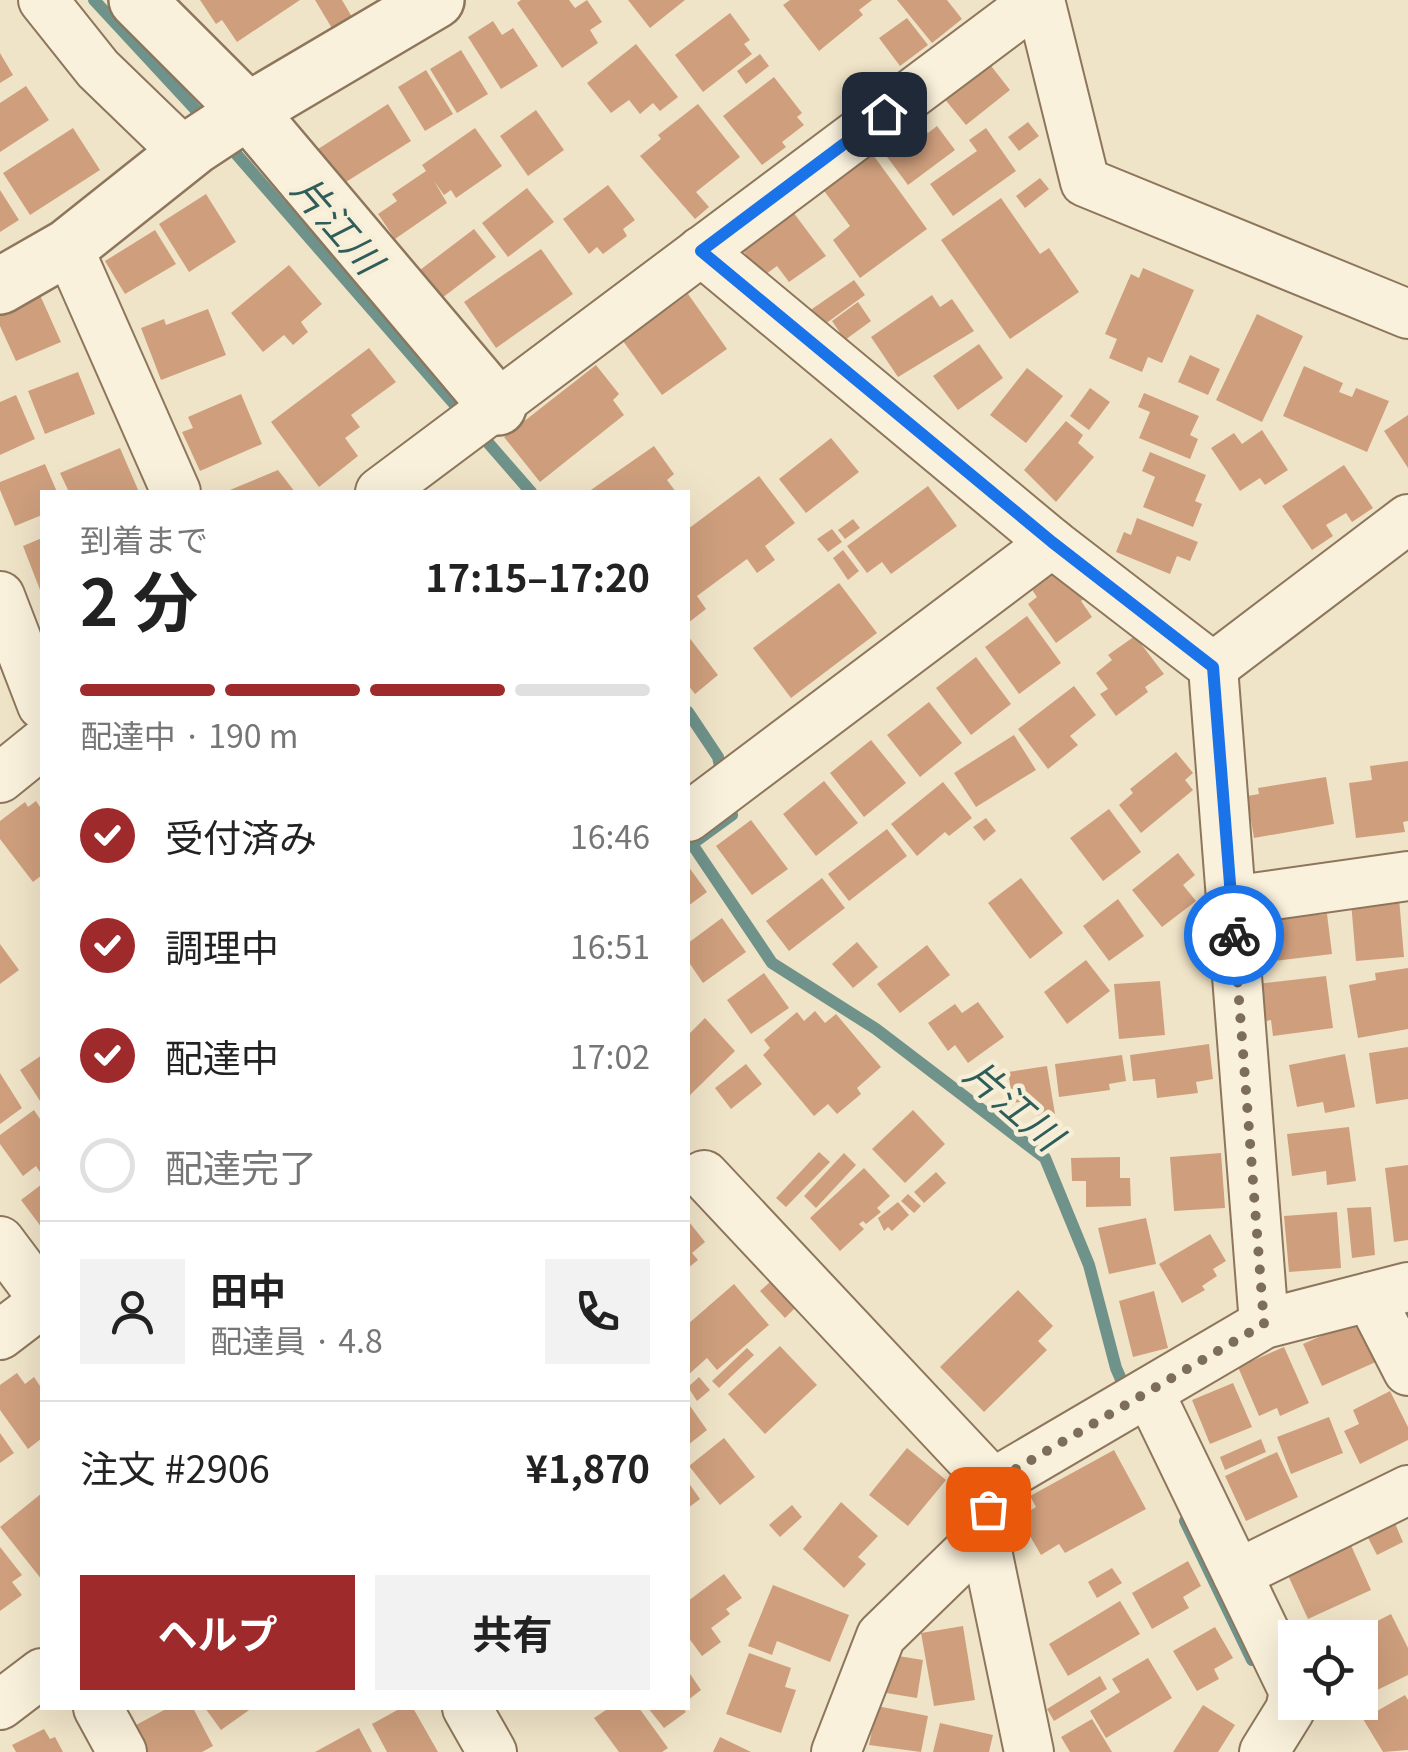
<!DOCTYPE html>
<html lang="ja">
<meta charset="utf-8">
<style>
:root{--surface:#fff;--page:#f2f2f2;--text:#222;--muted:#767676;--line:#e0e0e0;--accent:#9e2a2b}
body{margin:0;font-family:Georgia,"Noto Sans JP",serif;background:var(--page);color:var(--text);height:100vh;display:flex;flex-direction:column;font-size:38px;white-space:nowrap}
*{box-sizing:border-box;margin:0}
p{font-size:32px;color:var(--muted)}
.icon{flex:none;width:55px;height:55px;fill:none;stroke:currentColor;stroke-width:2;stroke-linecap:round;stroke-linejoin:round}
.map{position:relative;flex:1;overflow:hidden}
.drawer{position:absolute;left:40px;top:490px;width:650px;height:1220px;display:flex;flex-direction:column;background:var(--surface);border-radius:0px;box-shadow:0 10px 40px #0002}
.drawer>*{flex:none}
.controls{position:absolute;left:1278px;top:1620px;display:grid;gap:20px}
.controls a{display:grid;place-items:center;width:100px;height:100px;border-radius:0px;background:var(--surface);box-shadow:0 10px 40px #0002;font-size:50px}
.pin{position:absolute;display:grid;place-items:center;width:85px;height:85px;color:#fff;margin:-42px;border-radius:20px;box-shadow:0 5px 15px #0006}
.courier{position:absolute;display:grid;place-items:center;width:100px;height:100px;margin:-50px;border:8px solid #1a73e8;border-radius:50%;background:#fff;color:#222;box-shadow:0 2px 12px #0007}
.headline em{font-style:normal;font-weight:700}
.headline div{display:flex;flex-direction:column-reverse}
.headline{display:flex;align-items:center;justify-content:space-between;height:170px;padding:0 40px}
h1{font-size:65px;font-weight:700;line-height:75px}
.bar{display:grid;grid-template-columns:repeat(4,1fr);gap:15px 10px;align-content:center;height:120px;padding:0 40px}
.bar i{height:12px;border-radius:8px;background:var(--line)}
.bar .active{background:var(--accent)}
.bar p{grid-column:span 4}
.line{display:flex;align-items:center;gap:25px;padding:0 40px;border-top:2px solid var(--line)}
.line div{flex:1}
.round{display:grid;place-items:center;flex:none;width:105px;height:105px;border-radius:0px;background:var(--page)}
ol{padding:0 40px;list-style:none}
li{display:flex;align-items:center;gap:30px;height:110px}
li p{margin-inline-start:auto}
li .icon{padding:10px;border-radius:50%;background:var(--accent);color:#fff;stroke-width:4}
li:last-child{color:var(--muted)}
li i{width:55px;height:55px;border:5px solid var(--line);border-radius:50%}
.button{display:flex;gap:20px;margin-top:auto;padding:20px 40px}
.button a{flex:1;height:115px;border-radius:0px;background:var(--accent);color:#fff;font-size:40px;font-weight:700;line-height:115px;text-align:center}
.button a+a{background:var(--page);color:var(--text)}
.map>svg:first-child{display:block}
.lines{fill:none;stroke-linecap:round;stroke-linejoin:round}
.stream{stroke:#6f938a;stroke-width:12}
.building{fill:#cf9f7d}
.minor-casing{stroke:#8d765c;stroke-width:52}
.tertiary-casing{stroke:#8d765c;stroke-width:60}
.minor{stroke:#faf1dc;stroke-width:48}
.tertiary{stroke:#faf1dc;stroke-width:55}
.done{stroke:#7c6e5b;stroke-width:10;stroke-dasharray:0 18}
.route{stroke:#1a73e8;stroke-width:12}
.labels{text-anchor:middle;dominant-baseline:central;stroke-width:9;stroke-linejoin:round;paint-order:stroke}
.water-label{font-size:38px;font-style:italic;fill:#2f5d5a;stroke:#f7eed8}
</style>
<div class="map">
<svg width="1408" height="1752" viewBox="0 0 1408 1752">
<rect width="100%" height="100%" fill="#f0e4c8"/>
<g class="lines">
<g class="stream">
<polyline points="94,0 207,122"/>
<polyline points="224,140 531,492"/>
<polyline points="688,712 718,757 723,780"/>
<polyline points="728,799 732,815 692,844 772,963 876,1029 1045,1158 1089,1265 1116,1368 1127,1393"/>
<polyline points="1185,1521 1252,1660"/>
</g>
</g>
<g class="building">
<polygon points="200,0 300,0 237,42 222,20 216,24"/>
<polygon points="315,0 342,0 352,17 333,30"/>
<polygon points="521,0 569,0 575,8 587,0 602,22 590,30 598,43 562,68 517,3"/>
<polygon points="628,0 685,0 650,28"/>
<polygon points="790,0 872,0 859,10 863,15 819,51 783,5"/>
<polygon points="897,0 947,0 962,19 932,43"/>
<polygon points="730,13 750,40 744,44 752,54 703,92 675,55"/>
<polygon points="907,18 928,45 900,66 879,38"/>
<polygon points="493,21 502,35 513,28 538,66 501,89 468,37"/>
<polygon points="636,44 678,97 660,111 653,103 640,114 629,100 611,113 587,83"/>
<polygon points="461,50 488,94 457,113 430,69"/>
<polygon points="0,53 13,75 0,83"/>
<polygon points="760,54 769,66 746,84 737,71"/>
<polygon points="988,62 1010,90 966,125 943,97"/>
<polygon points="426,70 453,114 425,131 398,87"/>
<polygon points="774,77 802,113 797,117 804,125 782,142 786,147 762,165 723,116"/>
<polygon points="26,86 49,120 0,152 0,103"/>
<polygon points="388,104 411,141 338,187 315,151"/>
<polygon points="698,104 740,157 696,192 709,207 695,219 640,156 661,139 658,135"/>
<polygon points="536,110 564,150 528,176 500,136"/>
<polygon points="914,114 928,133 937,126 955,150 908,185 876,142"/>
<polygon points="1028,122 1039,136 1019,151 1008,137"/>
<polygon points="73,128 100,170 30,215 3,173"/>
<polygon points="475,128 502,166 456,198 451,190 444,195 434,181 447,203 395,239 378,214 397,201 392,194 426,171 422,165"/>
<polygon points="986,128 1016,171 953,216 930,184 977,151 969,140"/>
<polygon points="871,152 927,229 860,278 833,240 850,226 822,188"/>
<polygon points="1040,178 1049,189 1025,208 1016,196"/>
<polygon points="608,185 635,220 623,229 627,236 603,254 597,247 589,254 563,219"/>
<polygon points="527,188 554,222 508,257 482,223"/>
<polygon points="0,190 19,220 0,232"/>
<polygon points="206,194 236,242 189,272 159,224"/>
<polygon points="1001,198 1040,254 1049,248 1079,292 1010,339 941,240"/>
<polygon points="793,212 826,256 789,282 777,266 762,277 742,249"/>
<polygon points="474,229 496,257 442,298 420,270"/>
<polygon points="155,230 176,264 125,294 105,261"/>
<polygon points="541,249 573,294 496,348 464,302"/>
<polygon points="289,265 322,304 301,322 308,332 293,345 284,335 263,352 231,313"/>
<polygon points="1143,268 1194,290 1162,363 1148,357 1142,372 1109,358 1117,339 1105,334 1131,274 1139,278"/>
<polygon points="854,280 865,295 821,327 809,311"/>
<polygon points="688,294 727,349 662,395 623,341"/>
<polygon points="40,295 61,342 16,361 0,326 0,312"/>
<polygon points="932,295 940,307 952,299 974,331 898,377 871,337"/>
<polygon points="858,302 871,321 845,340 832,321"/>
<polygon points="208,309 226,355 161,380 141,328 164,319 166,325"/>
<polygon points="1257,314 1303,336 1262,422 1216,400"/>
<polygon points="979,344 1003,378 958,410 933,376"/>
<polygon points="369,348 396,382 351,415 360,427 345,438 358,456 319,487 271,422"/>
<polygon points="1190,355 1220,369 1208,395 1178,382"/>
<polygon points="596,365 619,394 613,400 624,415 540,482 504,437"/>
<polygon points="1304,366 1343,383 1339,392 1352,397 1356,388 1389,401 1367,452 1283,416"/>
<polygon points="1027,368 1063,396 1026,443 990,415"/>
<polygon points="78,372 95,414 45,434 28,391"/>
<polygon points="1090,388 1110,402 1089,430 1070,416"/>
<polygon points="1144,393 1199,416 1190,435 1198,439 1190,459 1139,438 1150,412 1138,407"/>
<polygon points="241,394 262,444 200,471 182,432 193,428 188,417"/>
<polygon points="16,395 35,439 0,455 0,402"/>
<polygon points="1408,415 1408,468 1384,431"/>
<polygon points="1066,421 1083,435 1078,443 1094,457 1056,502 1024,470"/>
<polygon points="1262,430 1288,470 1265,485 1260,478 1240,491 1211,448 1234,433 1242,444"/>
<polygon points="831,438 859,472 806,513 779,479"/>
<polygon points="654,446 674,474 667,480 676,492 588,492"/>
<polygon points="120,448 139,492 69,492 60,473"/>
<polygon points="1150,452 1206,475 1195,501 1202,504 1193,527 1143,507 1155,477 1142,471"/>
<polygon points="45,464 57,492 42,492 42,515 15,526 0,490 0,482"/>
<polygon points="1344,465 1373,508 1352,522 1346,513 1326,525 1333,536 1312,550 1282,506"/>
<polygon points="278,470 295,492 225,492"/>
<polygon points="759,476 795,523 765,546 775,560 757,573 747,559 697,596 706,609 688,623 688,529"/>
<polygon points="928,486 957,526 891,574 882,562 867,573 847,546"/>
<polygon points="1137,518 1198,542 1190,561 1177,556 1170,574 1116,552 1124,532 1131,535"/>
<polygon points="853,519 860,528 845,539 838,530"/>
<polygon points="832,529 842,542 828,552 817,539"/>
<polygon points="42,538 42,595 23,546"/>
<polygon points="843,550 859,571 848,580 833,558"/>
<polygon points="1061,561 1087,597 1081,601 1092,617 1056,643 1028,604 1037,597 1028,584"/>
<polygon points="839,583 877,633 791,698 753,648"/>
<polygon points="1027,616 1061,663 1019,694 985,647"/>
<polygon points="688,636 718,675 695,694 688,685"/>
<polygon points="1135,636 1164,674 1145,687 1148,692 1116,716 1100,694 1108,689 1096,673 1112,660 1108,655"/>
<polygon points="976,657 1011,704 971,735 936,688"/>
<polygon points="1074,686 1096,715 1070,736 1078,745 1048,769 1018,729"/>
<polygon points="929,702 962,743 920,777 887,735"/>
<polygon points="1014,735 1036,770 976,807 954,773"/>
<polygon points="871,740 906,783 864,817 830,773"/>
<polygon points="1176,752 1193,773 1185,780 1193,790 1141,833 1119,805 1133,793 1130,789"/>
<polygon points="1408,761 1408,821 1403,822 1405,832 1356,838 1349,783 1372,780 1370,766"/>
<polygon points="1326,777 1334,824 1254,838 1247,796 1259,794 1258,788"/>
<polygon points="824,781 858,823 816,856 783,814"/>
<polygon points="943,782 972,818 949,836 945,832 917,856 891,824"/>
<polygon points="36,801 42,810 42,875 33,882 0,839 0,821 25,802 28,807"/>
<polygon points="1109,809 1141,852 1103,881 1070,838"/>
<polygon points="986,818 996,831 984,841 973,827"/>
<polygon points="751,820 788,869 752,895 716,846"/>
<polygon points="887,829 907,856 849,901 828,874"/>
<polygon points="1178,853 1195,875 1183,885 1196,901 1162,927 1132,890"/>
<polygon points="688,866 707,892 688,906"/>
<polygon points="822,878 845,908 789,951 766,921"/>
<polygon points="1021,878 1063,933 1030,959 988,903"/>
<polygon points="1399,898 1404,957 1356,961 1351,902"/>
<polygon points="1118,899 1144,936 1109,961 1083,926"/>
<polygon points="1317,907 1317,915 1327,914 1332,954 1258,963 1254,931 1272,912"/>
<polygon points="722,918 746,952 703,983 688,961 688,943"/>
<polygon points="857,942 878,967 853,988 832,964"/>
<polygon points="0,944 19,970 0,984"/>
<polygon points="927,945 950,975 900,1013 877,984"/>
<polygon points="1086,960 1110,991 1067,1024 1044,992"/>
<polygon points="1408,968 1408,1029 1358,1038 1349,985 1376,980 1375,973"/>
<polygon points="764,973 789,1008 751,1034 727,1000"/>
<polygon points="1326,976 1333,1028 1273,1036 1271,1020 1262,1022 1257,984"/>
<polygon points="1160,981 1165,1035 1119,1039 1114,984"/>
<polygon points="978,1002 1004,1037 968,1063 955,1045 948,1051 928,1023 955,1004 962,1013"/>
<polygon points="815,1011 825,1023 836,1014 881,1067 857,1088 861,1094 837,1114 828,1104 814,1116 763,1055 770,1048 764,1040 797,1012 804,1021"/>
<polygon points="705,1018 735,1051 688,1097 688,1035"/>
<polygon points="1209,1044 1213,1079 1196,1082 1198,1093 1157,1098 1155,1079 1133,1081 1130,1055"/>
<polygon points="1408,1047 1408,1099 1376,1104 1369,1053"/>
<polygon points="1345,1054 1355,1107 1325,1113 1323,1102 1297,1107 1289,1065"/>
<polygon points="42,1055 42,1104 20,1070"/>
<polygon points="1122,1055 1126,1081 1109,1084 1110,1090 1059,1097 1055,1064"/>
<polygon points="746,1064 762,1084 731,1109 715,1088"/>
<polygon points="1047,1066 1055,1114 1038,1116 1035,1100 1013,1103 1008,1072"/>
<polygon points="0,1073 22,1108 0,1124"/>
<polygon points="34,1110 42,1122 42,1175 36,1166 23,1176 0,1144 0,1135"/>
<polygon points="913,1110 945,1144 905,1183 872,1149"/>
<polygon points="1349,1127 1356,1181 1327,1185 1326,1171 1292,1176 1287,1134"/>
<polygon points="819,1152 830,1162 786,1207 776,1198"/>
<polygon points="844,1153 856,1165 816,1208 804,1196"/>
<polygon points="1221,1153 1225,1208 1174,1211 1170,1157"/>
<polygon points="1120,1157 1120,1178 1130,1178 1131,1206 1086,1207 1086,1181 1072,1181 1071,1158"/>
<polygon points="1408,1165 1408,1240 1394,1242 1385,1168"/>
<polygon points="864,1168 890,1196 877,1208 881,1212 866,1224 863,1221 859,1224 864,1229 840,1251 810,1218"/>
<polygon points="936,1172 946,1183 924,1203 914,1192"/>
<polygon points="42,1184 42,1228 21,1200"/>
<polygon points="908,1194 921,1206 914,1213 901,1201"/>
<polygon points="898,1202 909,1215 892,1231 888,1227 884,1231 878,1218"/>
<polygon points="1371,1207 1375,1255 1352,1258 1347,1208"/>
<polygon points="1337,1212 1341,1268 1289,1272 1284,1216"/>
<polygon points="1146,1218 1156,1264 1109,1274 1098,1228"/>
<polygon points="690,1223 705,1242 692,1253 698,1260 688,1268 688,1226"/>
<polygon points="1210,1234 1226,1261 1213,1269 1217,1276 1202,1286 1205,1290 1182,1303 1159,1264"/>
<polygon points="770,1282 795,1308 785,1318 760,1291"/>
<polygon points="734,1284 769,1325 717,1370 707,1358 688,1375 688,1324"/>
<polygon points="1018,1290 1053,1326 1038,1341 1047,1350 984,1412 940,1367"/>
<polygon points="1154,1291 1168,1348 1133,1357 1119,1301"/>
<polygon points="1359,1319 1378,1361 1322,1386 1303,1344"/>
<polygon points="780,1346 817,1385 765,1434 728,1394"/>
<polygon points="1284,1347 1309,1403 1280,1416 1277,1408 1259,1416 1238,1367"/>
<polygon points="747,1348 754,1355 719,1388 712,1381"/>
<polygon points="17,1373 25,1384 34,1377 42,1389 42,1438 28,1449 0,1410 0,1385"/>
<polygon points="699,1377 710,1390 697,1401 688,1387"/>
<polygon points="1233,1383 1252,1427 1210,1444 1192,1400"/>
<polygon points="1390,1391 1408,1427 1408,1440 1360,1464 1344,1431 1359,1424 1353,1410"/>
<polygon points="690,1406 707,1430 688,1445 688,1408"/>
<polygon points="1329,1417 1343,1453 1291,1474 1277,1437"/>
<polygon points="0,1433 14,1453 0,1463"/>
<polygon points="724,1438 755,1477 720,1505 689,1466"/>
<polygon points="1261,1439 1266,1452 1225,1470 1220,1457"/>
<polygon points="907,1448 946,1480 908,1526 869,1495"/>
<polygon points="1114,1450 1146,1509 1065,1553 1059,1544 1041,1555 1019,1517 1036,1507 1030,1496"/>
<polygon points="1277,1452 1298,1497 1246,1521 1225,1476"/>
<polygon points="688,1482 700,1499 688,1508"/>
<polygon points="42,1493 42,1580 0,1527"/>
<polygon points="841,1502 878,1536 858,1557 866,1564 844,1588 803,1549"/>
<polygon points="792,1505 802,1517 780,1537 769,1525"/>
<polygon points="1394,1521 1403,1542 1377,1555 1366,1534"/>
<polygon points="1350,1543 1371,1590 1308,1619 1286,1571"/>
<polygon points="0,1547 22,1575 12,1582 22,1595 0,1611"/>
<polygon points="1188,1561 1201,1586 1183,1597 1189,1608 1152,1629 1132,1593"/>
<polygon points="1112,1568 1122,1583 1097,1598 1088,1582"/>
<polygon points="724,1574 742,1598 726,1609 730,1614 711,1628 721,1642 702,1656 688,1637 688,1601"/>
<polygon points="773,1585 849,1615 830,1662 777,1641 772,1655 748,1646"/>
<polygon points="1120,1601 1140,1634 1068,1676 1049,1644"/>
<polygon points="1391,1614 1408,1648 1408,1675 1369,1694 1360,1676 1360,1638 1350,1635"/>
<polygon points="963,1626 975,1700 934,1706 921,1633"/>
<polygon points="1215,1627 1233,1658 1214,1669 1219,1679 1197,1691 1173,1651"/>
<polygon points="749,1653 791,1668 785,1687 796,1690 781,1733 726,1714"/>
<polygon points="880,1653 923,1660 917,1698 874,1691"/>
<polygon points="1148,1658 1172,1698 1106,1738 1090,1711 1120,1692 1112,1679"/>
<polygon points="688,1671 701,1690 688,1700"/>
<polygon points="1100,1676 1107,1689 1054,1721 1047,1709"/>
<polygon points="1405,1695 1408,1700 1408,1750 1383,1752 1363,1719"/>
<polygon points="1203,1705 1235,1725 1218,1752 1173,1752"/>
<polygon points="877,1706 928,1716 921,1752 869,1745"/>
<polygon points="168,1708 193,1708 213,1746 202,1752 148,1752 134,1726"/>
<polygon points="205,1708 252,1708 221,1730"/>
<polygon points="401,1708 413,1708 438,1752 387,1752 372,1724"/>
<polygon points="609,1708 639,1708 668,1748 662,1752 619,1752 594,1718"/>
<polygon points="648,1708 683,1708 686,1712 664,1728"/>
<polygon points="1092,1719 1112,1752 1070,1752 1061,1737"/>
<polygon points="940,1723 993,1735 989,1752 933,1752"/>
<polygon points="359,1728 372,1752 315,1752"/>
<polygon points="44,1729 50,1739 55,1737 63,1752 16,1752 12,1745"/>
<polygon points="720,1737 751,1752 713,1752"/>
</g>
<g class="lines">
<defs>
<g id="minor">
<polyline points="43,0 98,69 187,155"/>
<polyline points="1040,0 1085,182 1408,314"/>
<polyline points="68,247 176,492"/>
<polyline points="701,251 1052,543 1213,667 1264,1324"/>
<polyline points="380,492 1037,0"/>
<polyline points="0,596 42,705"/>
<polyline points="1213,667 1408,519"/>
<polyline points="0,778 42,744"/>
<polyline points="688,817 1052,543"/>
<polyline points="1231,901 1408,876"/>
<polyline points="704,1175 993,1483 984,1536 1029,1752"/>
<polyline points="0,1241 42,1297"/>
<polyline points="1370,1297 1408,1371"/>
<polyline points="0,1335 42,1303"/>
<polyline points="1149,1392 1294,1692 1290,1710 1264,1752"/>
<polyline points="993,1483 1264,1324 1408,1287"/>
<polyline points="1237,1574 1408,1490"/>
<polyline points="0,1705 42,1673"/>
<polyline points="98,1708 122,1752"/>
<polyline points="467,1708 492,1752"/>
<polyline points="836,1752 881,1636 984,1536"/>
</g>
<g id="tertiary">
<polyline points="137,0 248,111 498,407"/>
<polyline points="0,286 68,247 195,146 248,111 436,0"/>
</g>
</defs>
<use href="#minor" class="minor-casing"/>
<use href="#tertiary" class="tertiary-casing"/>
<use href="#minor" class="minor"/>
<use href="#tertiary" class="tertiary"/>
</g>
<g class="lines">
<polyline class="done" points="988,1509 992,1483 1264,1324 1234,935"/>
<polyline class="route" points="884,114 701,251 1052,542 1213,667 1234,935"/>
</g>
<g class="labels">
<g class="water-label">
<text transform="translate(339 223) rotate(49)">片江川</text>
<text transform="translate(1015 1103) rotate(41)">片江川</text>
</g>
</g>
</svg>
<div class="controls">
<a><svg class="icon" aria-label="locate" viewBox="0 0 24 24"><circle cx="12" cy="12" r="6"/><path d="M12 2v4M12 18v4M2 12h4M18 12h4"/></svg></a>
</div>
<div class="pin" style="left:988px;top:1509px;background:#ea580c"><svg class="icon" aria-label="bag" viewBox="0 0 24 24"><path d="M5 8h14l-1 12H6zM9 8a3 3 0 0 1 6 0"/></svg></div>
<div class="pin" style="left:884px;top:114px;background:#1f2937"><svg class="icon" aria-label="home" viewBox="0 0 24 24"><path d="M3 11l9-7 9 7M6 9v11h12V9"/></svg></div>
<div class="courier" style="left:1234px;top:935px"><svg class="icon" aria-label="bike" viewBox="0 0 24 24"><circle cx="6" cy="16" r="4"/><circle cx="18" cy="16" r="4"/><path d="M6 16l4-8h5l3 8M10 8l3 8H6M13 5h3"/></svg></div>
<section class="drawer">
<div class="headline"><div><h1>2 分</h1><p>到着まで</p></div><em>17:15–17:20</em></div>
<div class="bar"><i class="active"></i><i class="active"></i><i class="active"></i><i></i><p>配達中 · 190 m</p></div>
<ol>
<li><svg class="icon" aria-label="check" viewBox="0 0 24 24"><path d="M5 12l5 5 9-10"/></svg>受付済み<p>16:46</p></li>
<li><svg class="icon" aria-label="check" viewBox="0 0 24 24"><path d="M5 12l5 5 9-10"/></svg>調理中<p>16:51</p></li>
<li><svg class="icon" aria-label="check" viewBox="0 0 24 24"><path d="M5 12l5 5 9-10"/></svg>配達中<p>17:02</p></li>
<li><i></i>配達完了</li>
</ol>
<div class="line" style="height:180px"><a class="round"><svg class="icon" aria-label="person" viewBox="0 0 24 24"><circle cx="12" cy="8" r="4"/><path d="M4 21q1-7 8-7t8 7"/></svg></a><div><b>田中</b><p>配達員 · 4.8</p></div><a class="round"><svg class="icon" aria-label="phone" viewBox="0 0 24 24"><path d="M5 4h4l2 5-3 2q2 4 5 5l2-3 5 2v4C11 20 4 13 5 4z"/></svg></a></div>
<div class="line" style="height:130px"><div>注文 #2906</div><b>¥1,870</b></div>
<div class="button"><a>ヘルプ</a><a>共有</a></div>
</section>
</div>
